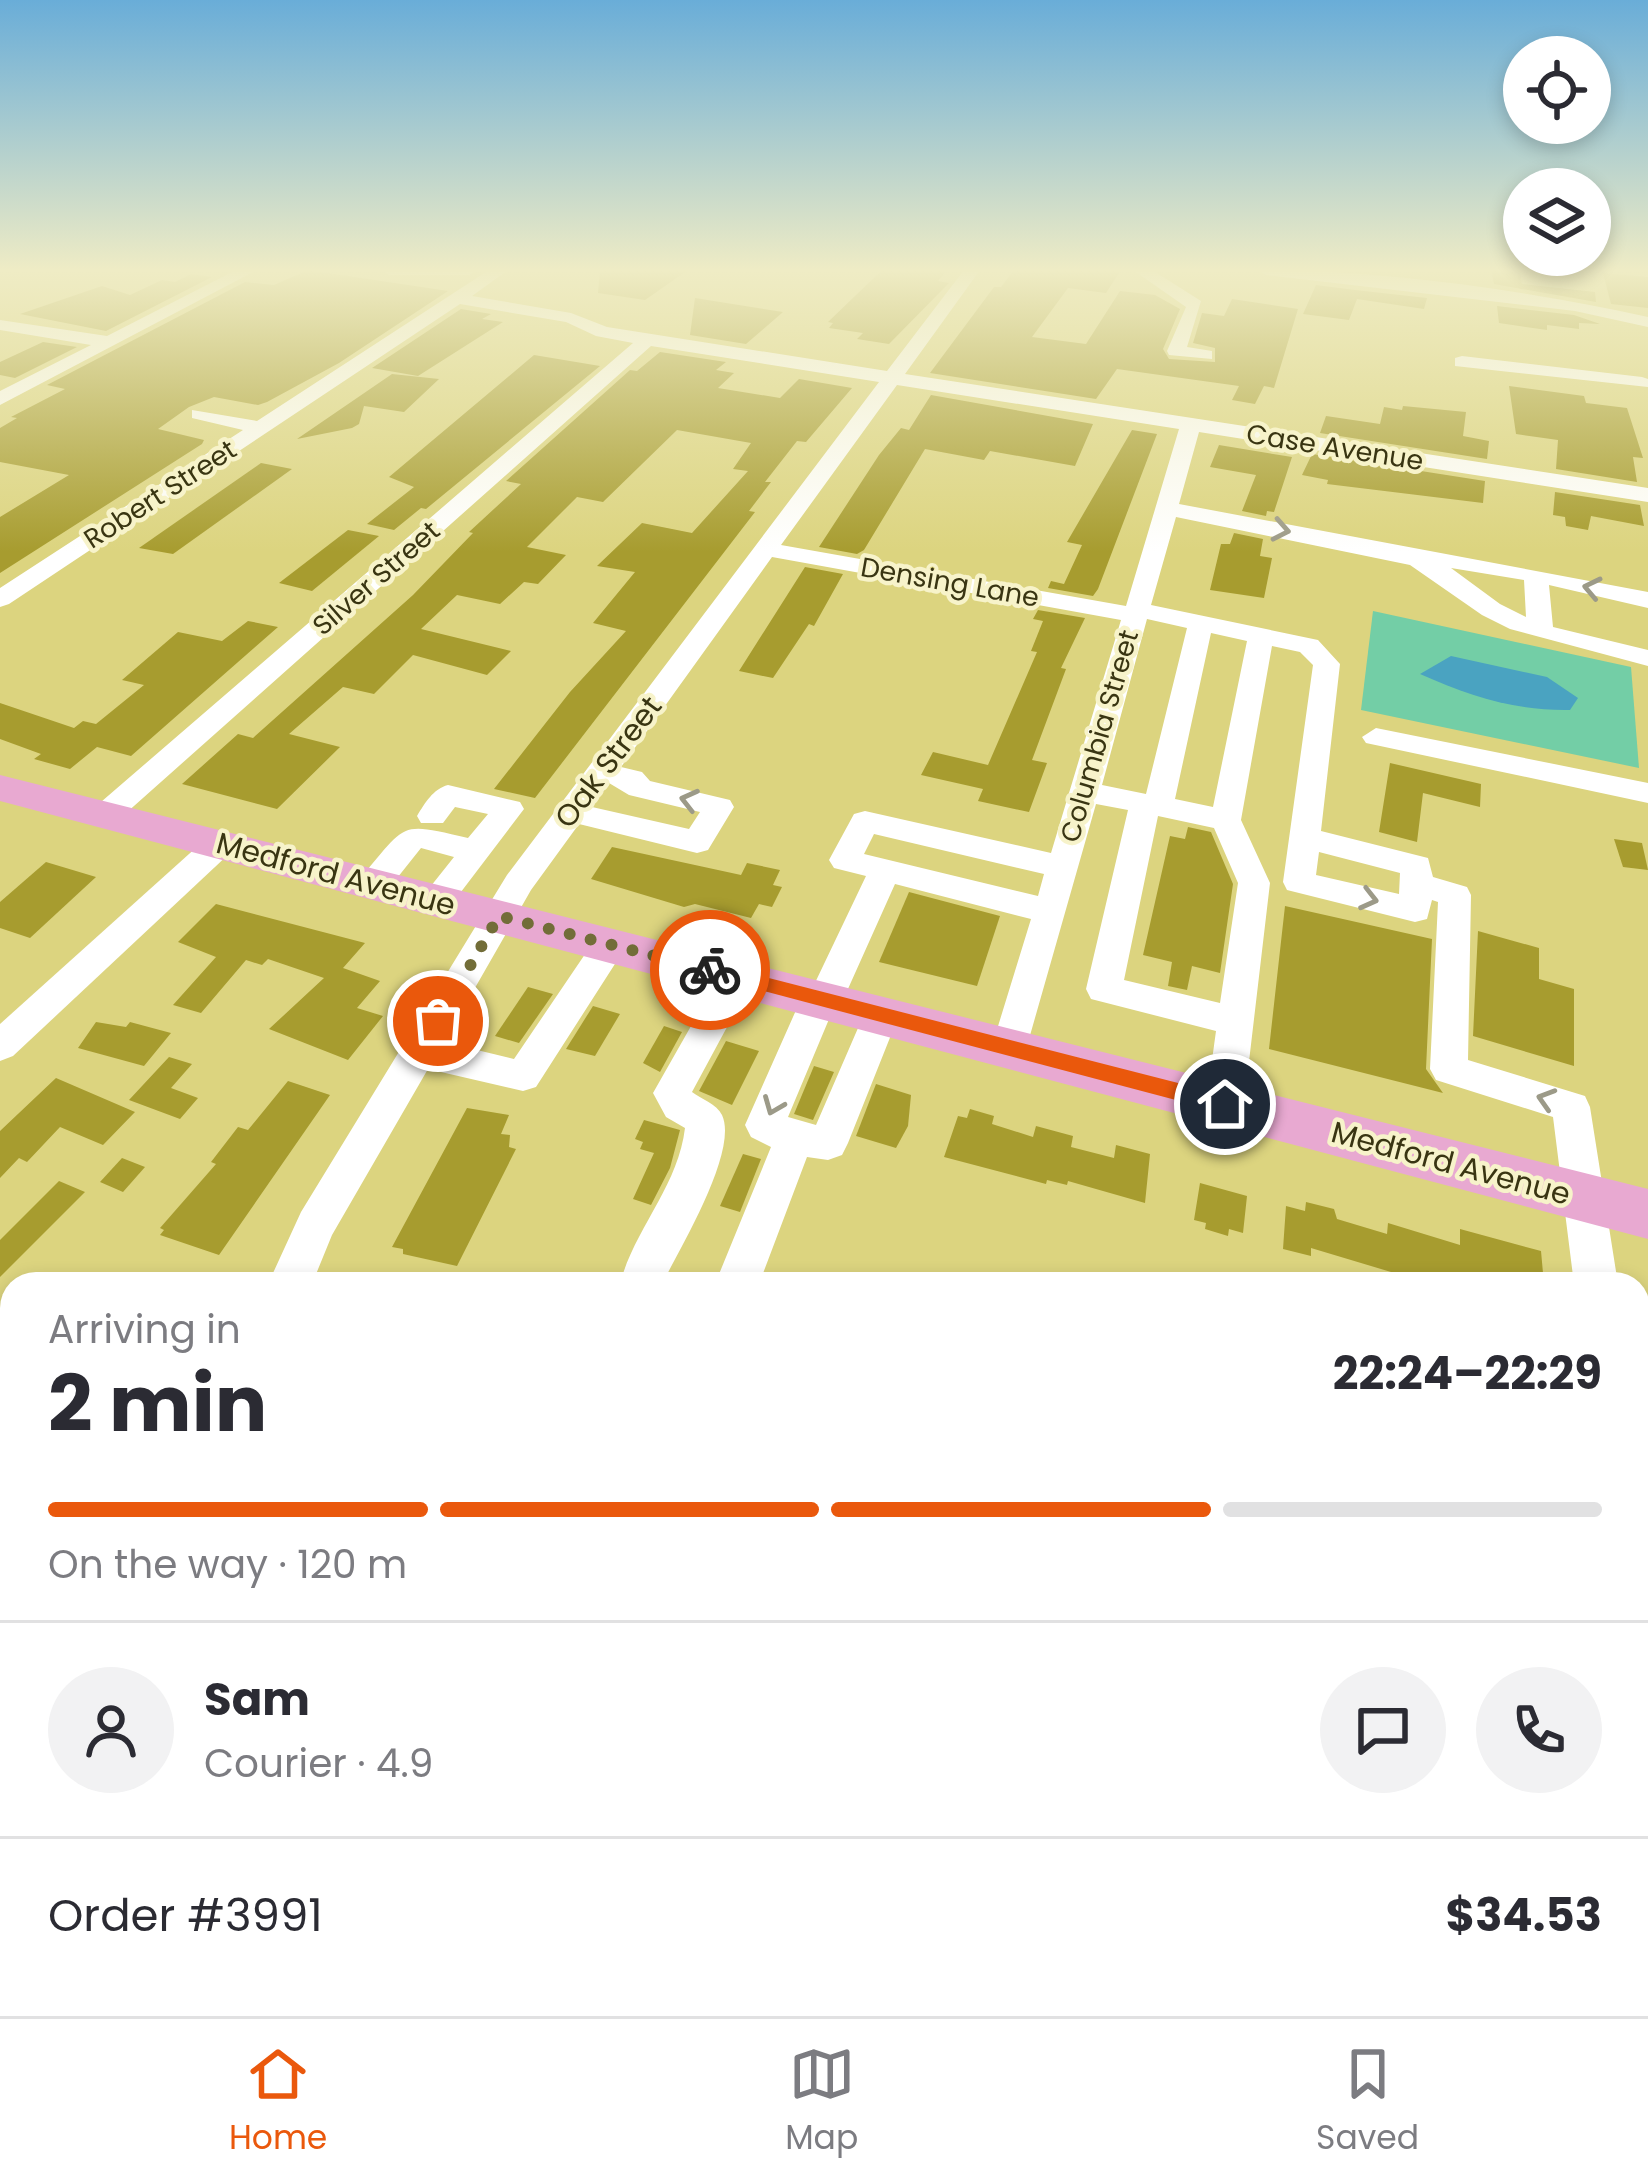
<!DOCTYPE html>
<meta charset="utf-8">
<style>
:root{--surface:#fff;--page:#f2f2f3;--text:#2b2b33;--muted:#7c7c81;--line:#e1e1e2;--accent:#ea580c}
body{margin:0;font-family:Poppins,sans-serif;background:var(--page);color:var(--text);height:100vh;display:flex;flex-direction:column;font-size:45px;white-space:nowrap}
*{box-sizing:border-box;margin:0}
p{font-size:39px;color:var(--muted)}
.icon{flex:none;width:66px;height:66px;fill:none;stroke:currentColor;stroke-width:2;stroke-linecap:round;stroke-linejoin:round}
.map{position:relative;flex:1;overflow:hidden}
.side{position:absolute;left:0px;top:1272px;width:1650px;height:744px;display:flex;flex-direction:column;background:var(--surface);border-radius:36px 36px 0 0;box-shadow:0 6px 18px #0003}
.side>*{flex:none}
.controls{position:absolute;left:1503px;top:36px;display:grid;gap:24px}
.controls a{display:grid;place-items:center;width:108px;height:108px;border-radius:50%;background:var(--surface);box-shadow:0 6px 18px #0003;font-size:60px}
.pin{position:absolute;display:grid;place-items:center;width:102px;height:102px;color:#fff;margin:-51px;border:6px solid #fff;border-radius:50%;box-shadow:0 3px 12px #0007}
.courier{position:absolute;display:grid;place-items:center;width:120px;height:120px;margin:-60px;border:9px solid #ea580c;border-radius:50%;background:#fff;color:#222;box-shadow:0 3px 15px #0007}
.head em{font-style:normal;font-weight:700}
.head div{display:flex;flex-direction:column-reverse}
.head{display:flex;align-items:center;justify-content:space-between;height:204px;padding:0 48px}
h1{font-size:78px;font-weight:700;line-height:90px}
.bar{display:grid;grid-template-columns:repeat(4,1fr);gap:18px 12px;align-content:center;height:144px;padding:0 48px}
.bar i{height:15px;border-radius:9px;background:var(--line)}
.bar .on{background:var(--accent)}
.bar p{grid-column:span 4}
.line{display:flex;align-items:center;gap:30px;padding:0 48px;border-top:3px solid var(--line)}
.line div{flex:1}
.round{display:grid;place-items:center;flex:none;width:126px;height:126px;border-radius:63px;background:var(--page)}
.tabs{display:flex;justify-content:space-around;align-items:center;height:168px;border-top:3px solid var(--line);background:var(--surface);font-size:33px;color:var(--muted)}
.tabs a{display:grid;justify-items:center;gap:6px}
.tabs .on{color:var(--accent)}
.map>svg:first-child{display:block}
.green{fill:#73cea6}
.water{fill:#4aa3c1}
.building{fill:#a79c2f}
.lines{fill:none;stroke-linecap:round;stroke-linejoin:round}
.minor{fill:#fff;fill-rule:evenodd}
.major{fill:#e8a9d1;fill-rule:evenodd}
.oneway{stroke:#9c9a88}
.route{fill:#ea580c}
.done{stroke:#726d38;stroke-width:12;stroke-dasharray:0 21.6}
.labels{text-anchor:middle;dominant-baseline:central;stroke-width:9;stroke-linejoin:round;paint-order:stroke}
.far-street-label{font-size:27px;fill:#393512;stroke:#f7f3ca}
.street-label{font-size:30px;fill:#393512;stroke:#f7f3ca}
</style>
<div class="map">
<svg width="1648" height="2016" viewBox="0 0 1648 2016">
<rect width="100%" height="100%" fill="#dcd47f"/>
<polygon class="green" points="1373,611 1631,667 1639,768 1361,710"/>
<path class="water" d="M 1451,656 L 1547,677 L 1578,698 L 1570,710 C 1515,711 1470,696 1420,674 Z"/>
<g class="building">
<polygon points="308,270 448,291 339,363 267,402 258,405 214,397 189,407 158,429 204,440 202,444 0,573 0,517 69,475 0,462 0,428 17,418 11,417 65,389 47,385 245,282 274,285"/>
<polygon points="600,270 688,270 645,300 598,293"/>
<polygon points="882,270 947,270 938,281 949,283 889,344 857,339 863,333 829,328 833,323 828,322"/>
<polygon points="1014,270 1121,270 1106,293 1068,288 1032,337 1086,344 1120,291 1155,295 1180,309 1163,349 1169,359 1215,362 1215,348 1193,343 1202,313 1224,316 1232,299 1298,309 1274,388 1264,386 1255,404 1232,400 1239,386 1117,369 1096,399 930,373 994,287 1001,287"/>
<polygon points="1491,270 1520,272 1522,284 1595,292 1596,302 1494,284"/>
<polygon points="1603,273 1648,277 1648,308 1611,304"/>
<polygon points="191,274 212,277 106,331 20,314 102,286 130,295 162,280 175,282"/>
<polygon points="1316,285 1355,290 1427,298 1424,309 1357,299 1349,320 1303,314"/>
<polygon points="695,298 783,312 746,344 690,335"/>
<polygon points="1497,306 1574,315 1600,324 1579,323 1579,329 1547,325 1547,330 1499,323"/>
<polygon points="461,309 491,314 482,319 503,322 418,376 372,368"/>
<polygon points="43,342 77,347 15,378 0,375 0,362"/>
<polygon points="660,352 726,362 716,370 734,373 718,388 780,398 799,379 852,388 806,442 797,441 765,482 771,482 749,511 755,512 535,798 494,789 570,692 626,631 593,623 635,572 597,566 642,523 692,533 748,471 733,469 751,443 677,430 603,502 577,497 527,547 566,555 538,584 524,582 500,604 457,595 421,629 511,651 487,675 413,655 374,694 343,687 289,734 340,747 277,809 182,784 238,734 253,738 413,595 473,533 469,532 521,484 506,481 630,370 637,371"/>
<polygon points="534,355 600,366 426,509 421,508 394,530 367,524 414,487 389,477"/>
<polygon points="392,374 439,379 404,412 364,406 359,424 352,428 297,439"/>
<polygon points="1509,386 1584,396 1586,403 1627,408 1643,458 1633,457 1637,482 1556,469 1558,440 1516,434"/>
<polygon points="931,395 1093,424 1075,466 990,451 984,460 925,449 864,550 857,554 819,547 879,455 901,428 909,430"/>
<polygon points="1403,406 1466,412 1463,436 1489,441 1487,459 1320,433 1326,416 1380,424 1384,407 1402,410"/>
<polygon points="1132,430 1157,434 1098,589 1093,596 1048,588 1051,581 1064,584 1082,545 1067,542"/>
<polygon points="1219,445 1292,457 1274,512 1267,511 1266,516 1242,511 1256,475 1210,467"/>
<polygon points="1312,454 1485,481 1483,503 1327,484 1328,480 1302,475"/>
<polygon points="261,463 292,469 173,554 139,548"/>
<polygon points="1555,492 1640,505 1644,526 1591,516 1588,530 1566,526 1565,517 1553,515"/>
<polygon points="348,530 379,536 312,591 279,583"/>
<polygon points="1234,533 1263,539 1260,556 1272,558 1264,598 1210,590 1221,544 1230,544"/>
<polygon points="805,567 843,574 814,626 809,624 773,678 739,671"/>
<polygon points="1038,610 1085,618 1061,668 1066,669 1032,760 1047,763 1029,812 978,801 983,789 921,775 933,752 988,765 1037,652 1031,651 1043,621 1033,619"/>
<polygon points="248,621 278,627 131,756 97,747 70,769 34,759 41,754 0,739 0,703 74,728 83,721 96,724 144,685 122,680 178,632 222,641"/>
<polygon points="1390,763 1481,784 1480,807 1423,793 1417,842 1379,832"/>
<polygon points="1188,827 1211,832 1233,884 1220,973 1192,966 1187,990 1168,986 1172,962 1143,955 1170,836 1185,839"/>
<polygon points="1614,839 1642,843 1648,870 1623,867"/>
<polygon points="612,847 741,875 747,863 780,870 773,885 782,887 772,907 759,904 751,918 695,904 684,907 591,879"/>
<polygon points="46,862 96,877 30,938 0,928 0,902"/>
<polygon points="909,892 1000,916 977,986 879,962"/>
<polygon points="216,904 365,943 343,968 380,981 357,1008 383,1016 348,1060 269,1029 324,978 268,959 262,965 246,960 201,1013 173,1005 216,957 178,942"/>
<polygon points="1285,906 1432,939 1426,1069 1443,1093 1269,1049"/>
<polygon points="1478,931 1539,948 1539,979 1574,989 1574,1066 1473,1036"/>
<polygon points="528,987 553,994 519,1043 495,1036"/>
<polygon points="593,1006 620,1014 595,1056 566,1049"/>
<polygon points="96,1022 126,1027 130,1022 171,1033 144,1066 78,1048"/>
<polygon points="664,1026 682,1032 660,1072 643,1063"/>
<polygon points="726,1041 759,1051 732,1105 699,1091"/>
<polygon points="169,1057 192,1064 171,1088 198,1098 180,1119 129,1100"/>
<polygon points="814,1066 834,1072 813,1120 794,1114"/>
<polygon points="56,1078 135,1112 103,1145 60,1127 27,1162 19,1158 0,1178 0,1131"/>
<polygon points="288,1081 330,1095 219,1255 160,1235 164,1230 160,1228 216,1164 211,1162 238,1127 248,1130"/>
<polygon points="876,1084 911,1095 908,1126 896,1148 856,1136"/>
<polygon points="467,1108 509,1115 501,1134 510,1135 509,1147 516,1149 457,1266 403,1254 403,1249 392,1247"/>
<polygon points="970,1109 994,1116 992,1124 1033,1137 1036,1126 1073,1136 1071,1147 1114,1158 1116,1145 1150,1154 1145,1203 1068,1181 1067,1185 1047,1180 1046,1184 944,1157 958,1116 967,1118"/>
<polygon points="644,1120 680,1130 670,1168 651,1205 633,1199 654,1153 640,1149 643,1142 635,1139"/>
<polygon points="743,1154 761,1159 740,1212 720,1206"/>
<polygon points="122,1158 145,1167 123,1192 100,1182"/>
<polygon points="59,1181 85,1192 0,1277 0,1240"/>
<polygon points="1200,1183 1247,1196 1243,1233 1229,1229 1228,1236 1205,1229 1206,1223 1194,1220"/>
<polygon points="1306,1202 1334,1209 1337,1219 1387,1234 1388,1223 1460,1245 1460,1229 1541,1251 1544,1284 1431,1284 1311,1248 1311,1256 1283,1249 1286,1206 1305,1211"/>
</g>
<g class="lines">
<g class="minor">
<polygon points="236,270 257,270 0,405 0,391 91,345 0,330 0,320 107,336"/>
<polygon points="381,270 477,270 469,275 389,275"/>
<path d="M 489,270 L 508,270 L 472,296 L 571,313 L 607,327 L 887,371 L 964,270 L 980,270 L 905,374 L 1648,488 L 1648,502 L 1199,432 L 1179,504 L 1648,592 L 1648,608 L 1549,585 L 1553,627 L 1648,650 L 1648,666 L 1510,629 L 1482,615 L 1410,565 L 1176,517 L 1151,605 L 1318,640 L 1340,664 L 1321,831 L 1428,858 L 1433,877 L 1467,887 L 1471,895 L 1468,1060 L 1585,1096 L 1590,1107 L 1618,1284 L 1574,1284 L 1553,1117 L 1436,1080 L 1430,1069 L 1438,902 L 1432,900 L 1427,919 L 1415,922 L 1287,890 L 1283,882 L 1313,665 L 1300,652 L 1272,646 L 1241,820 L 1270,883 L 1244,1104 L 1239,1115 L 1225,1120 L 1211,1115 L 1206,1104 L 1216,1031 L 1091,999 L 1086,989 L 1128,810 L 1096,804 L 1023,1060 L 1010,1064 L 997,1060 L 991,1049 L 1031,919 L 895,884 L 843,1000 L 832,1012 L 788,1117 L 816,1125 L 868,1005 L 881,1001 L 894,1005 L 899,1015 L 848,1143 L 842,1155 L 828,1160 L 807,1157 L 759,1284 L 715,1284 L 771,1147 L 751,1137 L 745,1125 L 801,999 L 813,987 L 866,876 L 834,868 L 829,860 L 854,814 L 865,811 L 1051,853 L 1121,620 L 772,557 L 621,767 L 642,772 L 650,781 L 730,800 L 734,807 L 708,850 L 697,853 L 579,824 L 531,890 L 444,1042 L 514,1059 L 598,935 L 610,931 L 622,935 L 627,944 L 622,953 L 536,1087 L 523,1091 L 428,1069 L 332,1235 L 312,1284 L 268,1284 L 301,1212 L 507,875 L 879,382 L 651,346 L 116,822 L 105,825 L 90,815 L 94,808 L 633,343 L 596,336 L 566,322 L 460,304 L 9,604 L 0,607 L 0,588 L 243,430 L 192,418 L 192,410 L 257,421 ZM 897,385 L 1179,429 L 1126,606 L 781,545 ZM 1451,568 L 1524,580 L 1526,617 L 1500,604 ZM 1147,619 L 1187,628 L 1146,794 L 1102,785 ZM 1211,633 L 1247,641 L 1213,807 L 1175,799 ZM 609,783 L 629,795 L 700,812 L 689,829 L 592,807 ZM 1158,816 L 1214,828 L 1238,883 L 1220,1003 L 1124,980 ZM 874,834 L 1044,874 L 1038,896 L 864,854 ZM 1319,852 L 1400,873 L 1399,894 L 1316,875 Z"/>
<polygon points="1133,270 1152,270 1201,301 1187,347 1212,351 1212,359 1169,355 1167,351 1186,307"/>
<path d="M 1258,270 C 1384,270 1524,290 1648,317 L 1648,327 L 1575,311 L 1266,275 Z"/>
<polygon points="1462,356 1642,377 1648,379 1648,387 1455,366 1455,358"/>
<polygon points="1376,728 1648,783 1648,803 1366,743 1362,737"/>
<path d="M 448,785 L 520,802 L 524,809 L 448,909 L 424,909 L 419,901 L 454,857 L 421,848 L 386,892 L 362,892 L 358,884 L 362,876 C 408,822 399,822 468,838 L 488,814 L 455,807 L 443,823 L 421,823 L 417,816 C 425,803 433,789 448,785 Z"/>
<polygon points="220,833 231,836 236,844 231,852 13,1056 0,1061 0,1024 209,836"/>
<path d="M 736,964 L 748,968 L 754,977 L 692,1092 C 701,1099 717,1104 722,1115 C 739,1151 679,1250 662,1284 L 620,1284 C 634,1229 678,1187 685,1128 L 666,1117 L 653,1093 L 724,968 Z"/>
<polygon points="0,1330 12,1335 12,1380 0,1375"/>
<polygon points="1638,1498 1648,1502 1648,1561 1638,1557"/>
<rect x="157" y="2004" width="62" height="12"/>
<polygon points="666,2004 743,2004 748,2016 671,2016"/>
</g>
<polygon class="major" points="0,775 1648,1189 1648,1239 0,801"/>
</g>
<defs><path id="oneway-chevron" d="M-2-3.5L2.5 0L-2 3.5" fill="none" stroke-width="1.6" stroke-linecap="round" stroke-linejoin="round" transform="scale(3)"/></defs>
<g class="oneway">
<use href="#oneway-chevron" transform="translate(1281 530) rotate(11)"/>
<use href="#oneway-chevron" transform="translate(1592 588) rotate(-168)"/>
<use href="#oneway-chevron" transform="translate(689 800) rotate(-166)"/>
<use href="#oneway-chevron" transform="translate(1369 899) rotate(14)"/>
<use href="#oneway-chevron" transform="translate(1546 1099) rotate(-163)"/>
<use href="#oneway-chevron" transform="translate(773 1106) rotate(112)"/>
</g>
<linearGradient id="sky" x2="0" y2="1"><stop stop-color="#69add8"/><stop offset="0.49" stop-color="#efecc5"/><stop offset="1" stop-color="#efecc5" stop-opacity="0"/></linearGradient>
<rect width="1648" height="552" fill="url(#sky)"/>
<polygon class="route" points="710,963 1225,1095 1235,1104 1225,1113 703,975 700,970"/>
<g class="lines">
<polyline class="done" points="438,1021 499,916 710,970"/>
</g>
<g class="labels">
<g class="far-street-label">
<text transform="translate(1335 447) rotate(9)">Case Avenue</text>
<text transform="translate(160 494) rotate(-33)">Robert Street</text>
<text transform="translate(376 578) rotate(-41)">Silver Street</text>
<text transform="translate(950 582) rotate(10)">Densing Lane</text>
<text transform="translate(1099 736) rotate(-74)">Columbia Street</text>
</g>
<g class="street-label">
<text transform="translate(608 762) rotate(-53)">Oak Street</text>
<text transform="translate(336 874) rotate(15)">Medford Avenue</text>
<text transform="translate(1451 1163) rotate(15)">Medford Avenue</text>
</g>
</g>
</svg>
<div class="controls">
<a><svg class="icon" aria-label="locate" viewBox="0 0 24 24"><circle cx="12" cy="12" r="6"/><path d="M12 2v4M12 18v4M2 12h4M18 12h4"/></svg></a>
<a><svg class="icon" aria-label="layers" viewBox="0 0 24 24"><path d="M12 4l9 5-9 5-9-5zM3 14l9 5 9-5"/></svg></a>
</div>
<div class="pin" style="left:438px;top:1021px;background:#ea580c"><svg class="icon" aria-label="bag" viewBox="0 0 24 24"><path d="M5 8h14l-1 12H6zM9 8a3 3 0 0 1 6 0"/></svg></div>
<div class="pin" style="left:1225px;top:1104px;background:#1f2937"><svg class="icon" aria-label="home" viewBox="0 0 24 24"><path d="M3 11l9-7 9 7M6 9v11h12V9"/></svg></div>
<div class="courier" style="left:710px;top:970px"><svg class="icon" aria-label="bike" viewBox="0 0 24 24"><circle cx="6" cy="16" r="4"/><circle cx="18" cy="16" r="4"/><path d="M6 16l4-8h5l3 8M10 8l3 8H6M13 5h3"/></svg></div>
<section class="side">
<div class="head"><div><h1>2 min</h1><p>Arriving in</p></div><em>22:24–22:29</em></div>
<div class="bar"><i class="on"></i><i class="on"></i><i class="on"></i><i></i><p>On the way · 120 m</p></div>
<div class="line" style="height:216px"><a class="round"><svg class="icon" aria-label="person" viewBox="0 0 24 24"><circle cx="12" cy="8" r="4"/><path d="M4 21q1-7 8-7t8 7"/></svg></a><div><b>Sam</b><p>Courier · 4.9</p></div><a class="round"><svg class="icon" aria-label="chat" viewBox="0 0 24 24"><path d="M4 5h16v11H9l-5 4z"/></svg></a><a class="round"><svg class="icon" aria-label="phone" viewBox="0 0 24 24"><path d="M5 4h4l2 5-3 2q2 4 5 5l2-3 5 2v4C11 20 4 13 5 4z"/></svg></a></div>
<div class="line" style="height:156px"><div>Order #3991</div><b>$34.53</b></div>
</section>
</div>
<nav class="tabs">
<a class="on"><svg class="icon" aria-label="home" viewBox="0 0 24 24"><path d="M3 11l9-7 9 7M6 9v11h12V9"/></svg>Home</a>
<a><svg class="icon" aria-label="map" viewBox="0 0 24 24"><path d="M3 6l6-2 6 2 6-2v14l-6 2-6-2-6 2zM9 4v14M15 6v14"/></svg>Map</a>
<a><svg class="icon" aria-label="saved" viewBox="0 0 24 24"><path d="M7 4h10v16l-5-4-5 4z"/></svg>Saved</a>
</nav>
